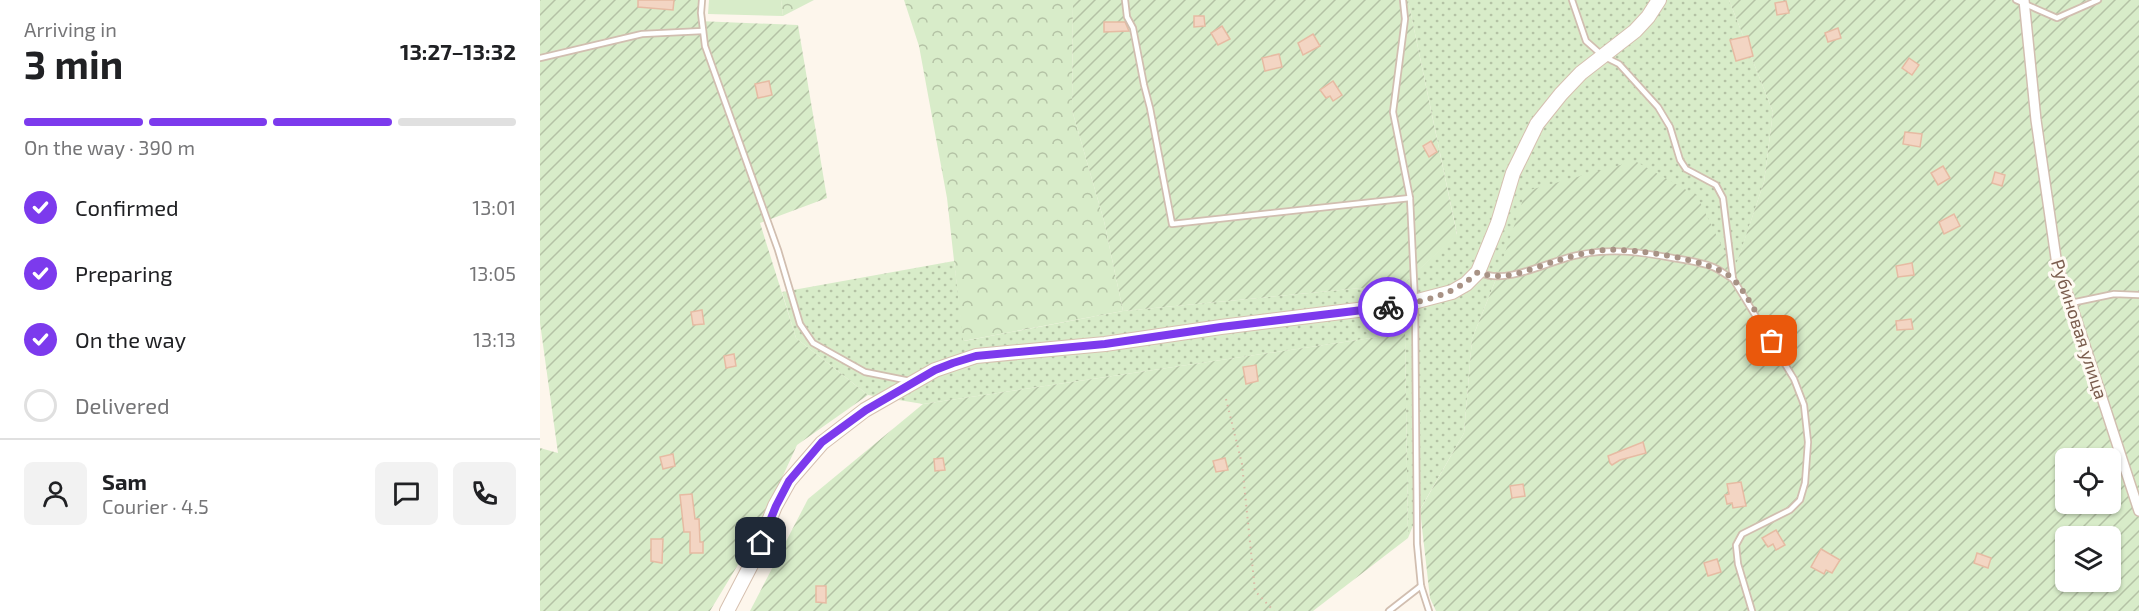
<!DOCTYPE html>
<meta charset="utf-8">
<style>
:root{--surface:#fff;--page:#f2f2f2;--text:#202124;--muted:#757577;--line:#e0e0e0;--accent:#7c3aed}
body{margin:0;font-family:"Exo 2",sans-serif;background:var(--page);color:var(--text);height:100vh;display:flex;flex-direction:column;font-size:22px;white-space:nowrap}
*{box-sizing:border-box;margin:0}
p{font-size:20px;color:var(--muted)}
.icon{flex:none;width:33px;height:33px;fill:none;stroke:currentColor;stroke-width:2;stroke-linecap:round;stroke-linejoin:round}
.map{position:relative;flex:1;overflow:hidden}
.drawer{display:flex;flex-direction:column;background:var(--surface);width:540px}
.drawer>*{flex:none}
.controls{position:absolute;left:1515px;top:448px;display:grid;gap:12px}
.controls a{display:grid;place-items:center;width:66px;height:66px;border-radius:9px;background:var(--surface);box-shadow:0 2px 4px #0004;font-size:30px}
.pin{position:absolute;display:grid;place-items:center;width:51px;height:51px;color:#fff;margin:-26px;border-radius:12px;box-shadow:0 3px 9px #0006}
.courier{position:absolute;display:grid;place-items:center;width:60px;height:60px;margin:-30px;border:4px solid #7c3aed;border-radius:50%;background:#fff;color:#222;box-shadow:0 2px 8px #0007}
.headline em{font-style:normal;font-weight:700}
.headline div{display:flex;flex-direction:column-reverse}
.headline{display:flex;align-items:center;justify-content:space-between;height:102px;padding:0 24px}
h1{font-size:39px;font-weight:700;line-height:45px}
.bar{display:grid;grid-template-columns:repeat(4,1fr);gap:9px 6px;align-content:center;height:72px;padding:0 24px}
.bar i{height:8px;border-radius:4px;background:var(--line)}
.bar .on{background:var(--accent)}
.bar p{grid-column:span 4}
.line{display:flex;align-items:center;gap:15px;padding:0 24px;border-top:2px solid var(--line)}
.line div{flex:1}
.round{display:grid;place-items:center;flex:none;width:63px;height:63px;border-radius:9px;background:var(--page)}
ol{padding:0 24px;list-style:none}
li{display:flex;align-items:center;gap:18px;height:66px}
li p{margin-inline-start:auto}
li .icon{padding:6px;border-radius:50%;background:var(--accent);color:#fff;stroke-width:4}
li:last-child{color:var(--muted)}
li i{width:33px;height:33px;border:3px solid var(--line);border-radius:50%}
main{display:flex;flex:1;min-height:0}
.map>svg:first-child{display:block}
.grass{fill:url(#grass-dots)}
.forest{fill:url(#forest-crowns)}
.park{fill:#d8ecc9}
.garden{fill:url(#garden-furrows);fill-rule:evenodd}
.building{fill:#f3d5c3;stroke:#e6bba3;stroke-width:1.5}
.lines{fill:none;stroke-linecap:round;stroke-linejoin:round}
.lane-casing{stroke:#d1beb0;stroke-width:8}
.street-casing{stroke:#d1beb0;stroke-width:12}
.secondary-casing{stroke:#d6c0b0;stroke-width:16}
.path{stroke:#d9b8a5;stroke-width:2;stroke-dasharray:1.5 4.5;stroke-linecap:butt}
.lane{stroke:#fff;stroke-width:4.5}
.street{stroke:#fff;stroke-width:9}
.secondary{stroke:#fff;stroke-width:14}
.done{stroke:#a89285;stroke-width:6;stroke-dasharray:0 10.8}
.route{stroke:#7c3aed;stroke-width:8}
.labels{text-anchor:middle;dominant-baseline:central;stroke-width:6;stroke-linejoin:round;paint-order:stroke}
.street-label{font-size:18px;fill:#7a5c4d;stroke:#fffaf3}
</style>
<main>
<section class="drawer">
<div class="headline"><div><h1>3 min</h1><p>Arriving in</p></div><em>13:27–13:32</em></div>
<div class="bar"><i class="on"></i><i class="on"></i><i class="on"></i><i></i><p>On the way · 390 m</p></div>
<ol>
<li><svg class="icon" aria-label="check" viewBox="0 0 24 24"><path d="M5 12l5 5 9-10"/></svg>Confirmed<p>13:01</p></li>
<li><svg class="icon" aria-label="check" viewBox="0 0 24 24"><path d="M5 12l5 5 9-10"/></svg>Preparing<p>13:05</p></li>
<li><svg class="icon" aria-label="check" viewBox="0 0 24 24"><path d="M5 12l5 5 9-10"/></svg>On the way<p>13:13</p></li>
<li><i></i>Delivered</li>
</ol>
<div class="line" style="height:108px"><a class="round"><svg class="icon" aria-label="person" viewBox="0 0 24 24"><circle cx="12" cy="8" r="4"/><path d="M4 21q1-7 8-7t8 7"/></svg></a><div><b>Sam</b><p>Courier · 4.5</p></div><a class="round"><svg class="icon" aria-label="chat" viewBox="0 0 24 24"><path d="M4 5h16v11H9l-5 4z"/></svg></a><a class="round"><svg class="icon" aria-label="phone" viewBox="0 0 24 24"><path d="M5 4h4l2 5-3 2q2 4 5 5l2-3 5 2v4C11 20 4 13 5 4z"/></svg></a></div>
</section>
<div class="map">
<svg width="1599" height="611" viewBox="0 0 1599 611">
<defs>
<pattern id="grass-dots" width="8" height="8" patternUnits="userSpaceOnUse" patternTransform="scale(1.5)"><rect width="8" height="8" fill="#d8ecc9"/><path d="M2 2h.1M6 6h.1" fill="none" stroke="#b4c2a5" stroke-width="1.8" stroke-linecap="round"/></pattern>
<pattern id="forest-crowns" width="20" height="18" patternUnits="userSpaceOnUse" patternTransform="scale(1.5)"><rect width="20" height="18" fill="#d8ecc9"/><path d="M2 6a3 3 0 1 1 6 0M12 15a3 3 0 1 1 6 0" fill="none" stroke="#b4c2a5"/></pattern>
<pattern id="garden-furrows" width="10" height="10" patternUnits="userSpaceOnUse" patternTransform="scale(1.5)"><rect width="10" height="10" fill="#d8ecc9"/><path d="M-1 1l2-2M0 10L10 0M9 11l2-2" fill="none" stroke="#b4c2a5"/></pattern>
</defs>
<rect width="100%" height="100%" fill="#fdf6ec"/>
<polygon class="grass" points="868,0 1189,0 1233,112 1224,182 1194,272 956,279 932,339 924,433 878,513 868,538 865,333 383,404 328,395 256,338 242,292 414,261 424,341 583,311 863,284 917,234"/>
<g class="forest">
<polygon points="241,0 274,0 243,16"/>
<polygon points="364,0 533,0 532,110 564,221 583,311 423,341 407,198 379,46"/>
</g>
<polygon class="park" points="169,0 241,0 243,16 168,14"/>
<g class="garden">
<polygon points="0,0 160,0 158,21 258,25 287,198 220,223 256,338 328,395 257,445 216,535 170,611 0,611 0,448 18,453 0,323"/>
<polygon points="533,0 868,0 917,235 863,284 583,311 564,221 532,110"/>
<path d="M 1189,0 L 1599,0 L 1599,611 L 896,611 L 890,598 L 880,510 L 924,433 L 932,339 L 956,279 L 986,191 L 1095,161 L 1157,196 L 1194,271 L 1224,182 L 1233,112 ZM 1526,459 L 1570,459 L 1570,504 L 1526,504 ZM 1526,537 L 1570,537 L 1570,582 L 1526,582 Z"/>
<polygon points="865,333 868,538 773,611 210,611 268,499 383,404"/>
</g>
<g class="building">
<polygon points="98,0 134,0 133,10 98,7"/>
<polygon points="1246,1 1249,13 1237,15 1235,3"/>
<polygon points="654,16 664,16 665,26 654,27"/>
<polygon points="564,22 585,22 589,31 564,32"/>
<polygon points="682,26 690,39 678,45 671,33"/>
<polygon points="1298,28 1301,38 1288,42 1285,33"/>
<polygon points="773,34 780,46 763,55 758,43"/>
<polygon points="1208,36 1213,56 1196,61 1190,40"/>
<polygon points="739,54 742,67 725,71 722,58"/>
<polygon points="1369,58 1379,65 1372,75 1362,68"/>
<polygon points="229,81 232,95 218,98 215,84"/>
<polygon points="793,81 802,95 793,101 790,96 786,98 780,90"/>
<polygon points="1365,132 1382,134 1380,147 1363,144"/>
<polygon points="891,141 897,152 889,157 883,146"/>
<polygon points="1403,166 1410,178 1398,185 1391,173"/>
<polygon points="1455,172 1465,175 1462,186 1452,183"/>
<polygon points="1414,214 1420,226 1404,234 1399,222"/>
<polygon points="1372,263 1374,275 1358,277 1356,266"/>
<polygon points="162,310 164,324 153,325 151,312"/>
<polygon points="1371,319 1373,329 1357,330 1356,321"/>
<polygon points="194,354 196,366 186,368 184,356"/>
<polygon points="716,365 718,381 706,384 703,367"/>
<polygon points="1103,442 1106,453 1080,460 1072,465 1070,463 1068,456"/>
<polygon points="133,454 135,466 123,469 120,457"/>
<polygon points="403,458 405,470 395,471 394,459"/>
<polygon points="685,458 688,470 676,472 673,461"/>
<polygon points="1201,482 1206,506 1193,508 1192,503 1187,504 1185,495 1189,494 1187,484"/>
<polygon points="983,484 985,496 972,498 970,486"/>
<polygon points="152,494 155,519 159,519 160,542 163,542 163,553 150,553 150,532 144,532 140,495"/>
<polygon points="1236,530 1245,545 1236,550 1233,544 1228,547 1222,538"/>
<polygon points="111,539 123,539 122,563 111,561"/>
<polygon points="1281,549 1300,560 1292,573 1286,570 1284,574 1271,567"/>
<polygon points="1437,553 1451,558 1448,568 1434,563"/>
<polygon points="1177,559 1181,572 1168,576 1164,563"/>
<polygon points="276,586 286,586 286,603 276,602"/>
</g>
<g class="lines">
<defs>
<g id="lane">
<polyline points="162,0 161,13 165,46 238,250 260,324 273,343 325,372 370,381"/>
<polyline points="585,0 587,17 593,28 604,85 610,108 632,224 870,198"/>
<polyline points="863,0 865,19 853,112 870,198 875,302 877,544 881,586 889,611"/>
<polyline points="1032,0 1046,41 1063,56 1079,64 1118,107 1130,127 1140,160 1146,169 1176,185 1183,198 1193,279 1254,379 1264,405 1268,442 1265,483 1260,500 1250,510 1202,534 1196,545 1198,564 1212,611"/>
<polyline points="1476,0 1517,18 1558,0"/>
<polyline points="0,58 102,34 163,31"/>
<path d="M 941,273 C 967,285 1011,260 1038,255 C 1071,248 1100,252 1133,258 C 1146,260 1161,262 1173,267 C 1180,270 1186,275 1193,279"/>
<polyline points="1531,303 1574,294 1599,295"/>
<polyline points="849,611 881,586"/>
</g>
<polyline id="street" points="1484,0 1496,120 1517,265 1531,303 1599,511"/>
<polyline id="secondary" points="187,611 213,561 235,506 249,481 282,443 325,410 395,370 436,356 565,344 681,327 866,304 912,292 926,284 938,272 958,223 973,173 997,124 1021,94 1041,73 1095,31 1108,17 1119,0"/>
</defs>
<use href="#lane" class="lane-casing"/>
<use href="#street" class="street-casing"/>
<use href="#secondary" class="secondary-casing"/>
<polyline class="path" points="686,399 702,464 715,591 734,611"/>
<use href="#lane" class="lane"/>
<use href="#street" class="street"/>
<use href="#secondary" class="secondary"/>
</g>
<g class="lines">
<path class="done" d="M 848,307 C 882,302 913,296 938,272 C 962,283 990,269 1013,262 C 1030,257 1048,251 1066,250 C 1094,248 1174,260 1193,279 C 1207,293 1222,324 1232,341"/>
<polyline class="route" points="221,543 236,506 249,481 282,442 326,410 395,370 413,363 436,356 565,344 681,327 848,307"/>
</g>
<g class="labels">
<g class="street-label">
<text transform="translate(1540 329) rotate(72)">Рубиновая улица</text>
</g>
</g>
</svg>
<div class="controls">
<a><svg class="icon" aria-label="locate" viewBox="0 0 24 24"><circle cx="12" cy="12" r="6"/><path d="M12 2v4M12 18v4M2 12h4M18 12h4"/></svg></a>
<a><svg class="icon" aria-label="layers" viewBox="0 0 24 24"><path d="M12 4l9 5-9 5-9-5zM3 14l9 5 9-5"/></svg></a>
</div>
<div class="pin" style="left:1232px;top:341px;background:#ea580c"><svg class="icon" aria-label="bag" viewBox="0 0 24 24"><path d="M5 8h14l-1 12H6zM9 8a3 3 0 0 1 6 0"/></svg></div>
<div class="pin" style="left:221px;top:543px;background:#1f2937"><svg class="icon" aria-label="home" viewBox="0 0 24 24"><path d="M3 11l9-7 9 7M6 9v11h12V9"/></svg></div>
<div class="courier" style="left:848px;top:307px"><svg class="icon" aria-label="bike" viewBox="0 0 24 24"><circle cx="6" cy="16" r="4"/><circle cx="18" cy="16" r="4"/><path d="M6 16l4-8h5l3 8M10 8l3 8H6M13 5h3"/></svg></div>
</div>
</main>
